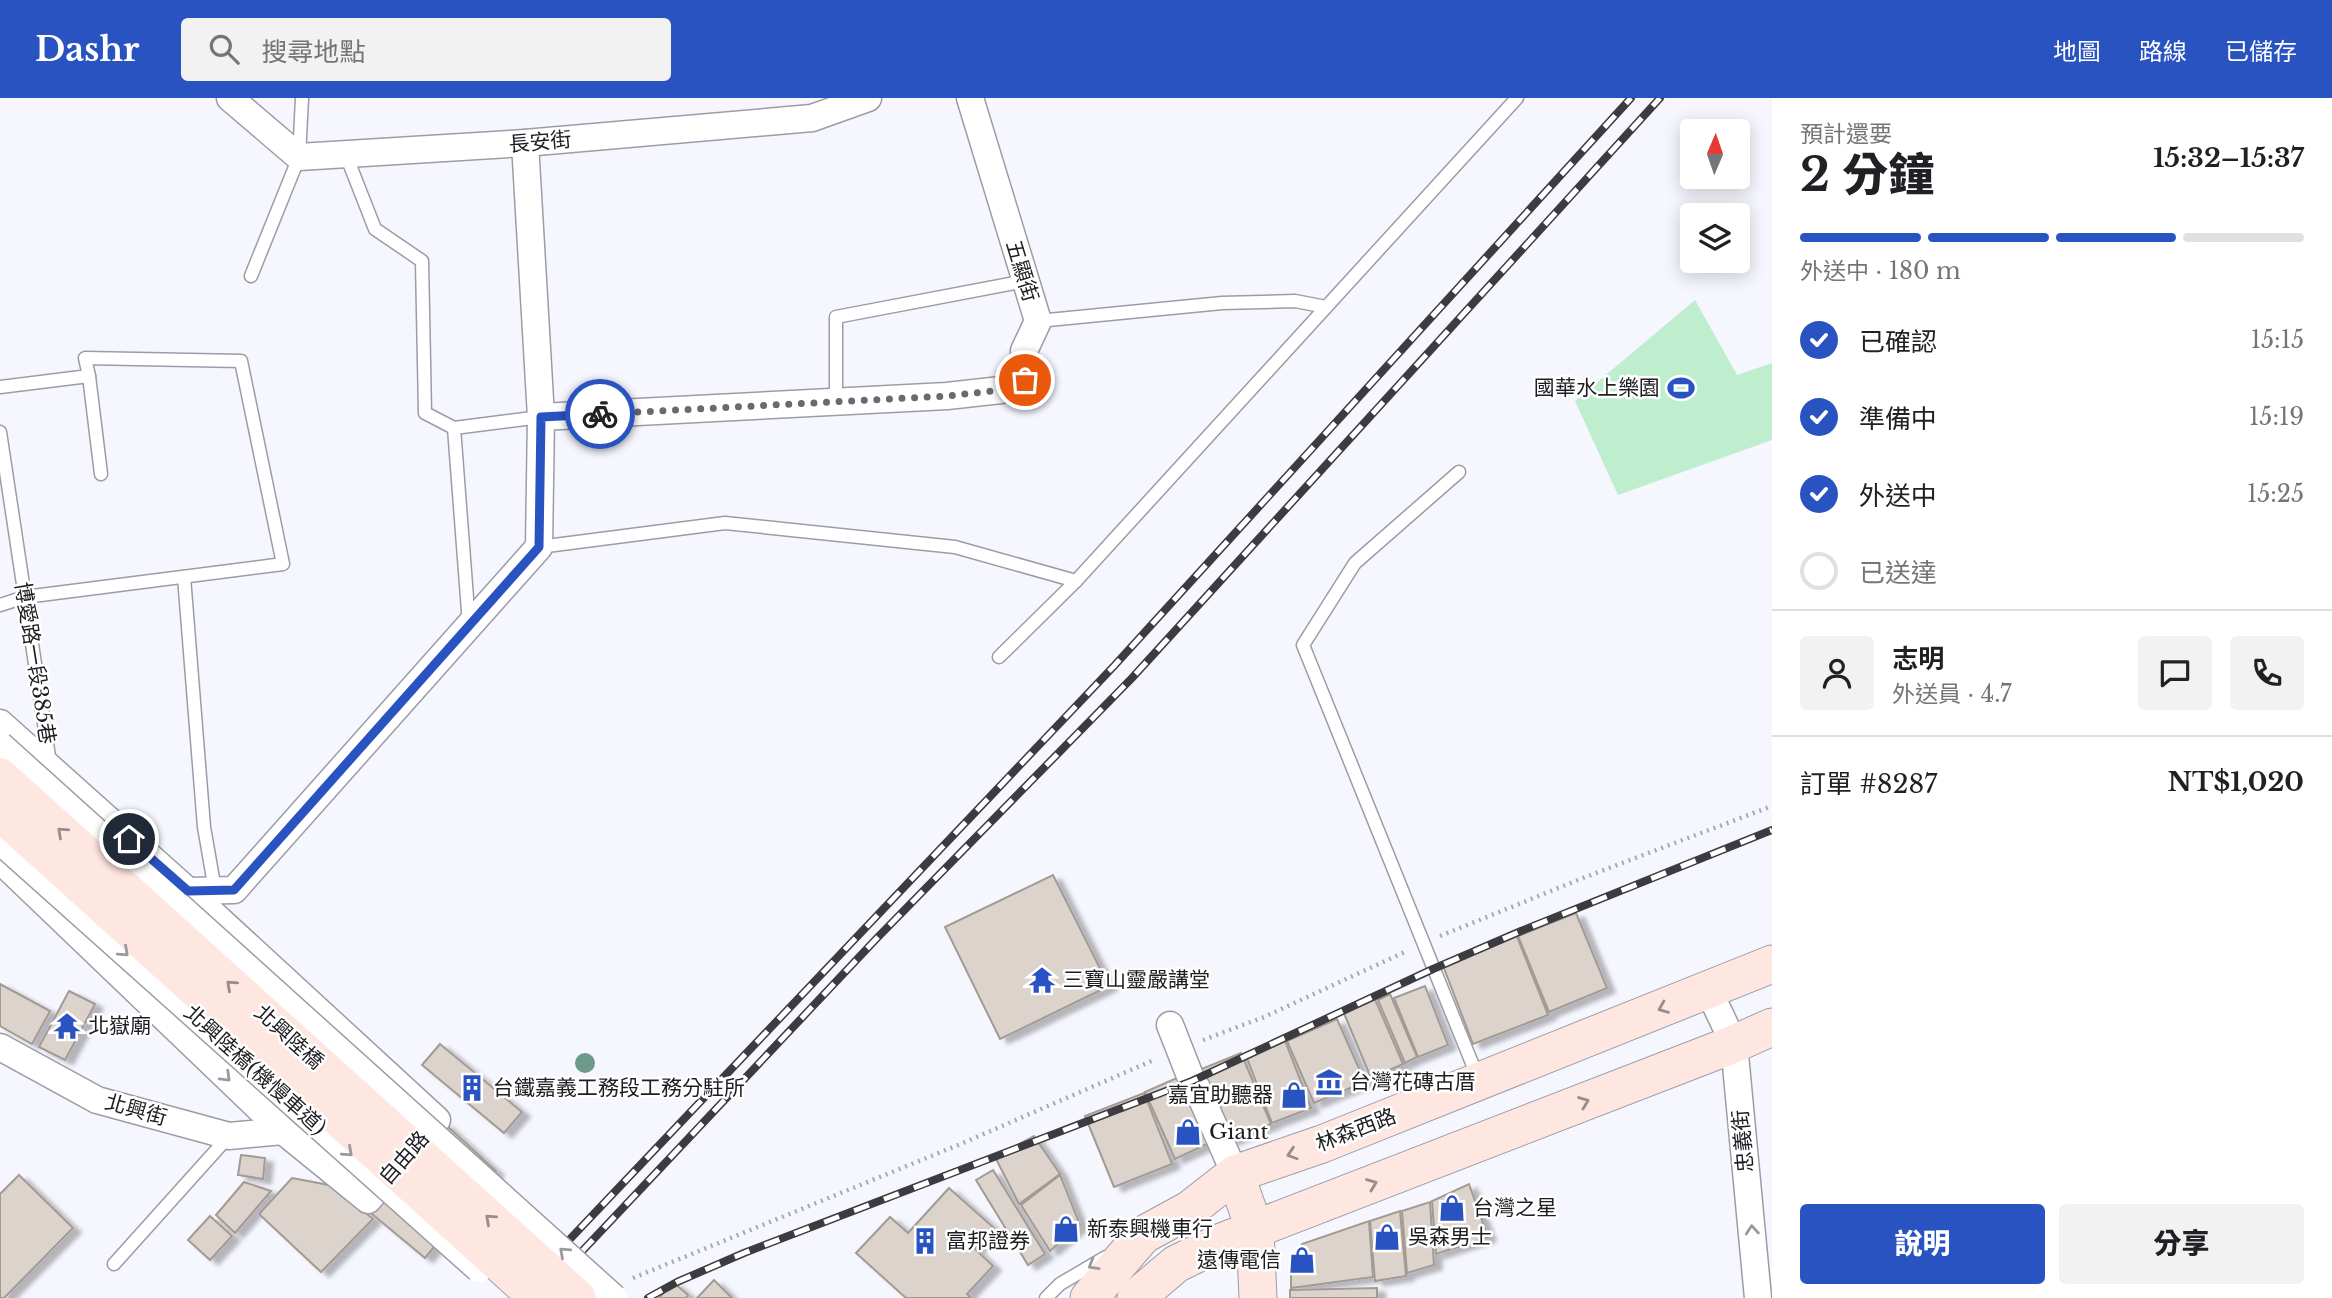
<!DOCTYPE html>
<html lang="zh-TW">
<meta charset="utf-8">
<style>
:root{--surface:#fff;--page:#f2f2f2;--text:#202124;--muted:#757577;--line:#e0e0e0;--accent:#2a53c2}
body{margin:0;font-family:"Libre Baskerville","Noto Sans TC",serif;background:var(--page);color:var(--text);height:100vh;display:flex;flex-direction:column;font-size:26px;white-space:nowrap}
*{box-sizing:border-box;margin:0}
p{font-size:23px;color:var(--muted)}
.icon{flex:none;width:38px;height:38px;fill:none;stroke:currentColor;stroke-width:2;stroke-linecap:round;stroke-linejoin:round}
.map{position:relative;flex:1;overflow:hidden}
.drawer{display:flex;flex-direction:column;background:var(--surface);width:560px}
.drawer>*{flex:none}
.needle{width:46px;rotate:2deg}
.tools{position:absolute;left:1680px;top:21px;display:grid;gap:14px}
.tools a{display:grid;place-items:center;width:70px;height:70px;border-radius:7px;background:var(--surface);box-shadow:0 4px 18px #0003;font-size:35px}
.pin{position:absolute;display:grid;place-items:center;width:60px;height:60px;color:#fff;margin:-30px;border:4px solid #fff;border-radius:50%;box-shadow:0 2px 7px #0007}
.courier{position:absolute;display:grid;place-items:center;width:70px;height:70px;margin:-35px;border:5px solid #2a53c2;border-radius:50%;background:#fff;color:#222;box-shadow:0 2px 9px #0007}
.summary em{font-style:normal;font-weight:800}
.summary div{display:flex;flex-direction:column-reverse}
.summary{display:flex;align-items:center;justify-content:space-between;height:119px;padding:0 28px}
h1{font-size:46px;font-weight:800;line-height:52px}
.bar{display:grid;grid-template-columns:repeat(4,1fr);gap:10px 7px;align-content:center;height:84px;padding:0 28px}
.bar i{height:9px;border-radius:5px;background:var(--line)}
.bar .selected{background:var(--accent)}
.bar p{grid-column:span 4}
.line{display:flex;align-items:center;gap:18px;padding:0 28px;border-top:2px solid var(--line)}
.line div{flex:1}
.round{display:grid;place-items:center;flex:none;width:74px;height:74px;border-radius:7px;background:var(--page)}
ol{padding:0 28px;list-style:none}
li{display:flex;align-items:center;gap:21px;height:77px}
li p{margin-inline-start:auto}
li .icon{padding:7px;border-radius:50%;background:var(--accent);color:#fff;stroke-width:4}
li:last-child{color:var(--muted)}
li i{width:38px;height:38px;border:4px solid var(--line);border-radius:50%}
.action{display:flex;gap:14px;margin-top:auto;padding:14px 28px}
.action a{flex:1;height:80px;border-radius:7px;background:var(--accent);color:#fff;font-size:28px;font-weight:800;line-height:80px;text-align:center}
.action a+a{background:var(--page);color:var(--text)}
header{display:flex;align-items:center;gap:42px;box-sizing:border-box;height:98px;padding:0 35px;background:var(--accent);color:#fff}
header strong{font-size:33px}
nav{display:flex;gap:38px;margin-inline-start:auto;font-size:24px}
.search{width:490px;height:63px;background:var(--page);display:flex;align-items:center;gap:18px;box-sizing:border-box;padding:0 24px;border-radius:7px;color:var(--muted);font-size:26px}
main{display:flex;flex:1;min-height:0}
.map>svg:first-child{display:block}
.green{fill:#beeecd}
.building{fill:#dcd3cc;stroke:#a39a94;stroke-width:2;filter:url(#shadow)}
.lines{fill:none;stroke-linecap:round;stroke-linejoin:round}
.lane-casing{stroke:#9c9ca6;stroke-width:15}
.street-casing{stroke:#9c9ca6;stroke-width:29}
.secondary-casing{stroke:#9c9ca6;stroke-width:39}
.path{stroke:#a9aab0;stroke-width:4.5;stroke-dasharray:2 5;stroke-linecap:butt}
.lane{stroke:#fff;stroke-width:12}
.street{stroke:#fff;stroke-width:26}
.secondary{stroke:#fee6e1;stroke-width:37}
.rail-casing{stroke:#3b3b40;stroke-width:8}
.rail{stroke:#fff;stroke-width:5;stroke-dasharray:16;stroke-linecap:butt}
.street-bridge-casing{stroke:#9c9ca6;stroke-width:29;stroke-linecap:butt}
.secondary-bridge-casing{stroke:#9c9ca6;stroke-width:39;stroke-linecap:butt}
.street-bridge{stroke:#fff;stroke-width:26}
.secondary-bridge{stroke:#fee6e1;stroke-width:37}
.tree{fill:#6e9b89}
.oneway{stroke:#998c8b}
.oneway2{stroke:#9a9a9c}
.done{stroke:#696a6f;stroke-width:7;stroke-dasharray:0 12.6}
.route{stroke:#2a53c2;stroke-width:9}
.labels{text-anchor:middle;dominant-baseline:central;stroke-width:5;stroke-linejoin:round;paint-order:stroke}
.street-label{font-size:21px;fill:#1e1e22;stroke:#fff}
.poi-label{font-size:21px;fill:#1e1e22;stroke:#fff;text-anchor:start}
</style>
<header>
<strong>Dashr</strong>
<div class="search"><svg class="icon" aria-label="search" viewBox="0 0 24 24"><circle cx="10" cy="10" r="6"/><path d="M15 15l6 6"/></svg>搜尋地點</div>
<nav><a>地圖</a><a>路線</a><a>已儲存</a></nav>
</header>
<main>
<div class="map">
<svg width="1772" height="1200" viewBox="0 0 1772 1200">
<defs>
<filter id="shadow"><feDropShadow dx="8" dy="4.5" stdDeviation="2" flood-color="#0004"/></filter>
</defs>
<rect width="100%" height="100%" fill="#f5f6fe"/>
<polygon class="green" points="1695,202 1737,277 1772,265 1772,342 1618,397 1575,303"/>
<g class="building">
<polygon points="1053,777 1109,888 1000,941 945,829"/>
<polygon points="1576,815 1607,890 1549,914 1518,838"/>
<polygon points="1516,836 1548,917 1473,946 1442,865"/>
<polygon points="0,886 50,913 32,946 0,928"/>
<polygon points="1425,888 1448,947 1418,959 1394,900"/>
<polygon points="69,893 95,906 65,962 39,949"/>
<polygon points="1390,896 1417,959 1405,965 1378,902"/>
<polygon points="1374,899 1403,966 1371,980 1343,913"/>
<polygon points="1337,921 1365,984 1314,1005 1287,943"/>
<polygon points="1284,940 1311,1010 1272,1025 1245,955"/>
<polygon points="440,946 522,1014 504,1035 422,967"/>
<polygon points="1241,955 1271,1026 1228,1043 1199,972"/>
<polygon points="1179,979 1209,1045 1175,1061 1145,994"/>
<polygon points="1144,995 1172,1066 1114,1089 1085,1018"/>
<polygon points="444,1025 496,1073 425,1160 366,1111"/>
<polygon points="1034,1038 1060,1076 1019,1106 995,1059"/>
<polygon points="241,1057 265,1060 263,1081 238,1077"/>
<polygon points="993,1072 1045,1156 1028,1167 976,1082"/>
<polygon points="19,1077 73,1130 4,1200 0,1200 0,1096"/>
<polygon points="1060,1077 1080,1127 1050,1153 1021,1107"/>
<polygon points="292,1080 334,1088 373,1121 321,1174 259,1116"/>
<polygon points="244,1084 271,1093 235,1135 216,1117"/>
<polygon points="1469,1086 1488,1139 1436,1156 1432,1103"/>
<polygon points="949,1090 994,1130 975,1151 993,1168 967,1196 971,1200 906,1200 856,1155 890,1119 908,1135"/>
<polygon points="1430,1104 1434,1167 1407,1175 1402,1113"/>
<polygon points="1400,1113 1406,1178 1375,1183 1370,1123"/>
<polygon points="210,1118 232,1138 210,1162 188,1142"/>
<polygon points="1369,1123 1373,1179 1291,1190 1291,1174 1302,1146"/>
<polygon points="714,1182 732,1200 697,1200"/>
<polygon points="673,1184 688,1197 686,1200 659,1200"/>
<polygon points="1377,1190 1377,1200 1290,1200 1290,1192"/>
</g>
<g class="lines">
<defs>
<g id="lane">
<polyline points="346,57 375,131 422,163 425,315 454,330 469,526"/>
<polyline points="251,178 299,59 302,0"/>
<polyline points="1038,223 1222,205 1295,203 1326,209"/>
<polyline points="89,278 101,376"/>
<polyline points="0,289 89,278 85,260 241,263 283,466 25,499 0,507"/>
<polyline points="836,303 836,219 1025,183"/>
<polyline points="454,330 541,319"/>
<polyline points="0,334 50,665"/>
<polyline points="1459,374 1355,465 1303,547 1478,980"/>
<polyline points="539,449 725,425 955,449 1076,483"/>
<polyline points="184,479 204,729 215,792"/>
<polyline points="999,559 1076,483 1517,0"/>
<polyline points="114,1166 229,1038"/>
<polyline points="1046,1200 1060,1186 1106,1159"/>
</g>
<g id="street">
<polyline points="230,0 299,59 525,45 812,20 868,0"/>
<polyline points="541,319 947,298 1001,292 1025,282 1024,253 1038,223 970,0"/>
<polyline points="0,625 188,793 437,1022 368,1102 283,1033 0,762"/>
<polyline points="188,793 234,792 539,449 541,319 525,45"/>
<polyline points="1708,891 1734,946 1758,1200"/>
<polyline points="1170,927 1192,983 1197,990 1235,1076"/>
<polyline points="0,949 97,1002 229,1038 283,1033"/>
</g>
<g id="secondary">
<polyline points="1235,1076 1255,1132 1258,1200"/>
<polyline points="1089,1200 1143,1137 1189,1112 1235,1076 1322,1046 1772,866"/>
<polyline points="1136,1200 1176,1166 1219,1145 1734,946 1772,929"/>
</g>
</defs>
<use href="#lane" class="lane-casing"/>
<use href="#street" class="street-casing"/>
<use href="#secondary" class="secondary-casing"/>
<g class="path">
<polyline points="1440,838 1583,780 1772,708"/>
<polyline points="1203,942 1264,919 1407,853"/>
<polyline points="633,1180 963,1045 1156,961"/>
</g>
<use href="#lane" class="lane"/>
<use href="#street" class="street"/>
<use href="#secondary" class="secondary"/>
<defs>
<g id="rail">
<polyline points="514,1200 1114,568 1631,0"/>
<polyline points="538,1200 878,839 1132,580 1660,0"/>
<polyline points="648,1200 677,1184 744,1155 1192,983 1433,871 1521,833 1772,732"/>
</g>
</defs>
<use href="#rail" class="rail-casing"/>
<use href="#rail" class="rail"/>
<defs>
<g id="street-bridge">
<polyline points="0,647 614,1200"/>
<polyline points="0,743 479,1171"/>
</g>
<g id="secondary-bridge">
<polyline points="0,679 577,1200"/>
<polyline points="0,714 538,1200"/>
</g>
</defs>
<use href="#street-bridge" class="street-bridge-casing"/>
<use href="#secondary-bridge" class="secondary-bridge-casing"/>
<use href="#street-bridge" class="street-bridge"/>
<use href="#secondary-bridge" class="secondary-bridge"/>
</g>
<circle class="tree" cx="585" cy="965" r="10"/>
<defs><path id="oneway-chevron" d="M-2-3.5L2.5 0L-2 3.5" fill="none" stroke-width="1.6" stroke-linecap="round" stroke-linejoin="round" transform="scale(1.75)"/></defs>
<g class="oneway">
<use href="#oneway-chevron" transform="translate(62 734) rotate(-138)"/>
<use href="#oneway-chevron" transform="translate(231 887) rotate(-138)"/>
<use href="#oneway-chevron" transform="translate(1663 910) rotate(158)"/>
<use href="#oneway-chevron" transform="translate(1584 1004) rotate(-21)"/>
<use href="#oneway-chevron" transform="translate(1292 1056) rotate(162)"/>
<use href="#oneway-chevron" transform="translate(1372 1086) rotate(-21)"/>
<use href="#oneway-chevron" transform="translate(490 1121) rotate(-138)"/>
</g>
<g class="oneway2">
<use href="#oneway-chevron" transform="translate(124 854) rotate(42)"/>
<use href="#oneway-chevron" transform="translate(226 979) rotate(44)"/>
<use href="#oneway-chevron" transform="translate(348 1054) rotate(42)"/>
<use href="#oneway-chevron" transform="translate(1752 1132) rotate(-95)"/>
<use href="#oneway-chevron" transform="translate(564 1154) rotate(-138)"/>
<use href="#oneway-chevron" transform="translate(1093 1167) rotate(150)"/>
</g>
<g class="lines">
<polyline class="done" points="600,316 947,298 1001,292 1025,282"/>
<polyline class="route" points="129,741 188,793 234,792 539,449 541,319 600,316"/>
</g>
<defs>
<symbol id="stadium-bare" viewBox="-9 -9 18 18"><path d="M0-5a6.5 5 0 1 0 0 10a6.5 5 0 1 0 0-10ZM-3.5-1.8h7v3.6h-7Z" fill="#2a53c2" stroke="#fff" stroke-width="2.5" paint-order="stroke"/></symbol>
<symbol id="temple-bare" viewBox="-9 -9 18 18"><path d="M0-6L5-2H3V0L6.5 2.5H4V6H1.5V3h-3V6H-4V2.5H-6.5L-3 0V-2H-5Z" fill="#2a53c2" stroke="#fff" stroke-width="2.5" paint-order="stroke"/></symbol>
<symbol id="museum-bare" viewBox="-9 -9 18 18"><path d="M0-6L6-3V-2H-6V-3ZM-5-1h2V3h-2ZM-1-1h2V3h-2ZM3-1h2V3H3ZM-6 4H6V6H-6Z" fill="#2a53c2" stroke="#fff" stroke-width="2.5" paint-order="stroke"/></symbol>
<symbol id="building-bare" viewBox="-9 -9 18 18"><path d="M-4-6H4V6H1V3H-1V6H-4ZM-2.5-4.3h1.7v1.8h-1.7ZM.8-4.3h1.7v1.8H.8ZM-2.5-1h1.7V.8h-1.7ZM.8-1h1.7V.8H.8Z" fill="#2a53c2" stroke="#fff" stroke-width="2.5" paint-order="stroke"/></symbol>
<symbol id="shop-bare" viewBox="-9 -9 18 18"><path d="M-5-2.5h2.3a2.7 3.5 0 0 1 5.4 0H5L5.5 6h-11ZM-1.5-2.5h3a1.5 2.3 0 0 0-3 0Z" fill="#2a53c2" stroke="#fff" stroke-width="2.5" paint-order="stroke"/></symbol>
</defs>
<g fill-rule="evenodd">
<use href="#stadium-bare" x="1662" y="271" width="38" height="38"/>
<use href="#temple-bare" x="1023" y="863" width="38" height="38"/>
<use href="#temple-bare" x="48" y="909" width="38" height="38"/>
<use href="#museum-bare" x="1310" y="965" width="38" height="38"/>
<use href="#building-bare" x="453" y="971" width="38" height="38"/>
<use href="#shop-bare" x="1275" y="978" width="38" height="38"/>
<use href="#shop-bare" x="1169" y="1015" width="38" height="38"/>
<use href="#shop-bare" x="1433" y="1091" width="38" height="38"/>
<use href="#shop-bare" x="1047" y="1112" width="38" height="38"/>
<use href="#shop-bare" x="1368" y="1120" width="38" height="38"/>
<use href="#building-bare" x="906" y="1124" width="38" height="38"/>
<use href="#shop-bare" x="1283" y="1143" width="38" height="38"/>
</g>
<g class="labels">
<g class="street-label">
<text transform="translate(540 44) rotate(-5)">長安街</text>
<text transform="translate(1022 173) rotate(73)">五顯街</text>
<text transform="translate(35 565) rotate(81)">博愛路一段385巷</text>
<text transform="translate(289 939) rotate(42)">北興陸橋</text>
<text transform="translate(255 972) rotate(42)">北興陸橋(機慢車道)</text>
<text transform="translate(136 1012) rotate(16)">北興街</text>
<text transform="translate(1356 1032) rotate(-21)">林森西路</text>
<text transform="translate(1743 1043) rotate(-95)">忠義街</text>
<text transform="translate(404 1060) rotate(-49)">自由路</text>
</g>
<g class="poi-label">
<text x="1660" y="290" text-anchor="end">國華水上樂園</text>
<text x="1063" y="882">三寶山靈嚴講堂</text>
<text x="88" y="928">北嶽廟</text>
<text x="1350" y="984">台灣花磚古厝</text>
<text x="493" y="990">台鐵嘉義工務段工務分駐所</text>
<text x="1273" y="997" text-anchor="end">嘉宜助聽器</text>
<text x="1209" y="1034">Giant</text>
<text x="1473" y="1110">台灣之星</text>
<text x="1087" y="1131">新泰興機車行</text>
<text x="1408" y="1139">吳森男士</text>
<text x="946" y="1143">富邦證券</text>
<text x="1281" y="1162" text-anchor="end">遠傳電信</text>
</g>
</g>
</svg>
<div class="tools">
<a><svg class="needle" viewBox="-14 -14 28 28"><path d="M0-13l5 13h-10z" fill="#e53935"/><path d="M0 13l5-13h-10z" fill="#757577"/></svg></a>
<a><svg class="icon" aria-label="layers" viewBox="0 0 24 24"><path d="M12 4l9 5-9 5-9-5zM3 14l9 5 9-5"/></svg></a>
</div>
<div class="pin" style="left:1025px;top:282px;background:#ea580c"><svg class="icon" aria-label="bag" viewBox="0 0 24 24"><path d="M5 8h14l-1 12H6zM9 8a3 3 0 0 1 6 0"/></svg></div>
<div class="pin" style="left:129px;top:741px;background:#1f2937"><svg class="icon" aria-label="home" viewBox="0 0 24 24"><path d="M3 11l9-7 9 7M6 9v11h12V9"/></svg></div>
<div class="courier" style="left:600px;top:316px"><svg class="icon" aria-label="bike" viewBox="0 0 24 24"><circle cx="6" cy="16" r="4"/><circle cx="18" cy="16" r="4"/><path d="M6 16l4-8h5l3 8M10 8l3 8H6M13 5h3"/></svg></div>
</div>
<section class="drawer">
<div class="summary"><div><h1>2 分鐘</h1><p>預計還要</p></div><em>15:32–15:37</em></div>
<div class="bar"><i class="selected"></i><i class="selected"></i><i class="selected"></i><i></i><p>外送中 · 180 m</p></div>
<ol>
<li><svg class="icon" aria-label="check" viewBox="0 0 24 24"><path d="M5 12l5 5 9-10"/></svg>已確認<p>15:15</p></li>
<li><svg class="icon" aria-label="check" viewBox="0 0 24 24"><path d="M5 12l5 5 9-10"/></svg>準備中<p>15:19</p></li>
<li><svg class="icon" aria-label="check" viewBox="0 0 24 24"><path d="M5 12l5 5 9-10"/></svg>外送中<p>15:25</p></li>
<li><i></i>已送達</li>
</ol>
<div class="line" style="height:126px"><a class="round"><svg class="icon" aria-label="person" viewBox="0 0 24 24"><circle cx="12" cy="8" r="4"/><path d="M4 21q1-7 8-7t8 7"/></svg></a><div><b>志明</b><p>外送員 · 4.7</p></div><a class="round"><svg class="icon" aria-label="chat" viewBox="0 0 24 24"><path d="M4 5h16v11H9l-5 4z"/></svg></a><a class="round"><svg class="icon" aria-label="phone" viewBox="0 0 24 24"><path d="M5 4h4l2 5-3 2q2 4 5 5l2-3 5 2v4C11 20 4 13 5 4z"/></svg></a></div>
<div class="line" style="height:91px"><div>訂單 #8287</div><b>NT$1,020</b></div>
<div class="action"><a>說明</a><a>分享</a></div>
</section>
</main>
